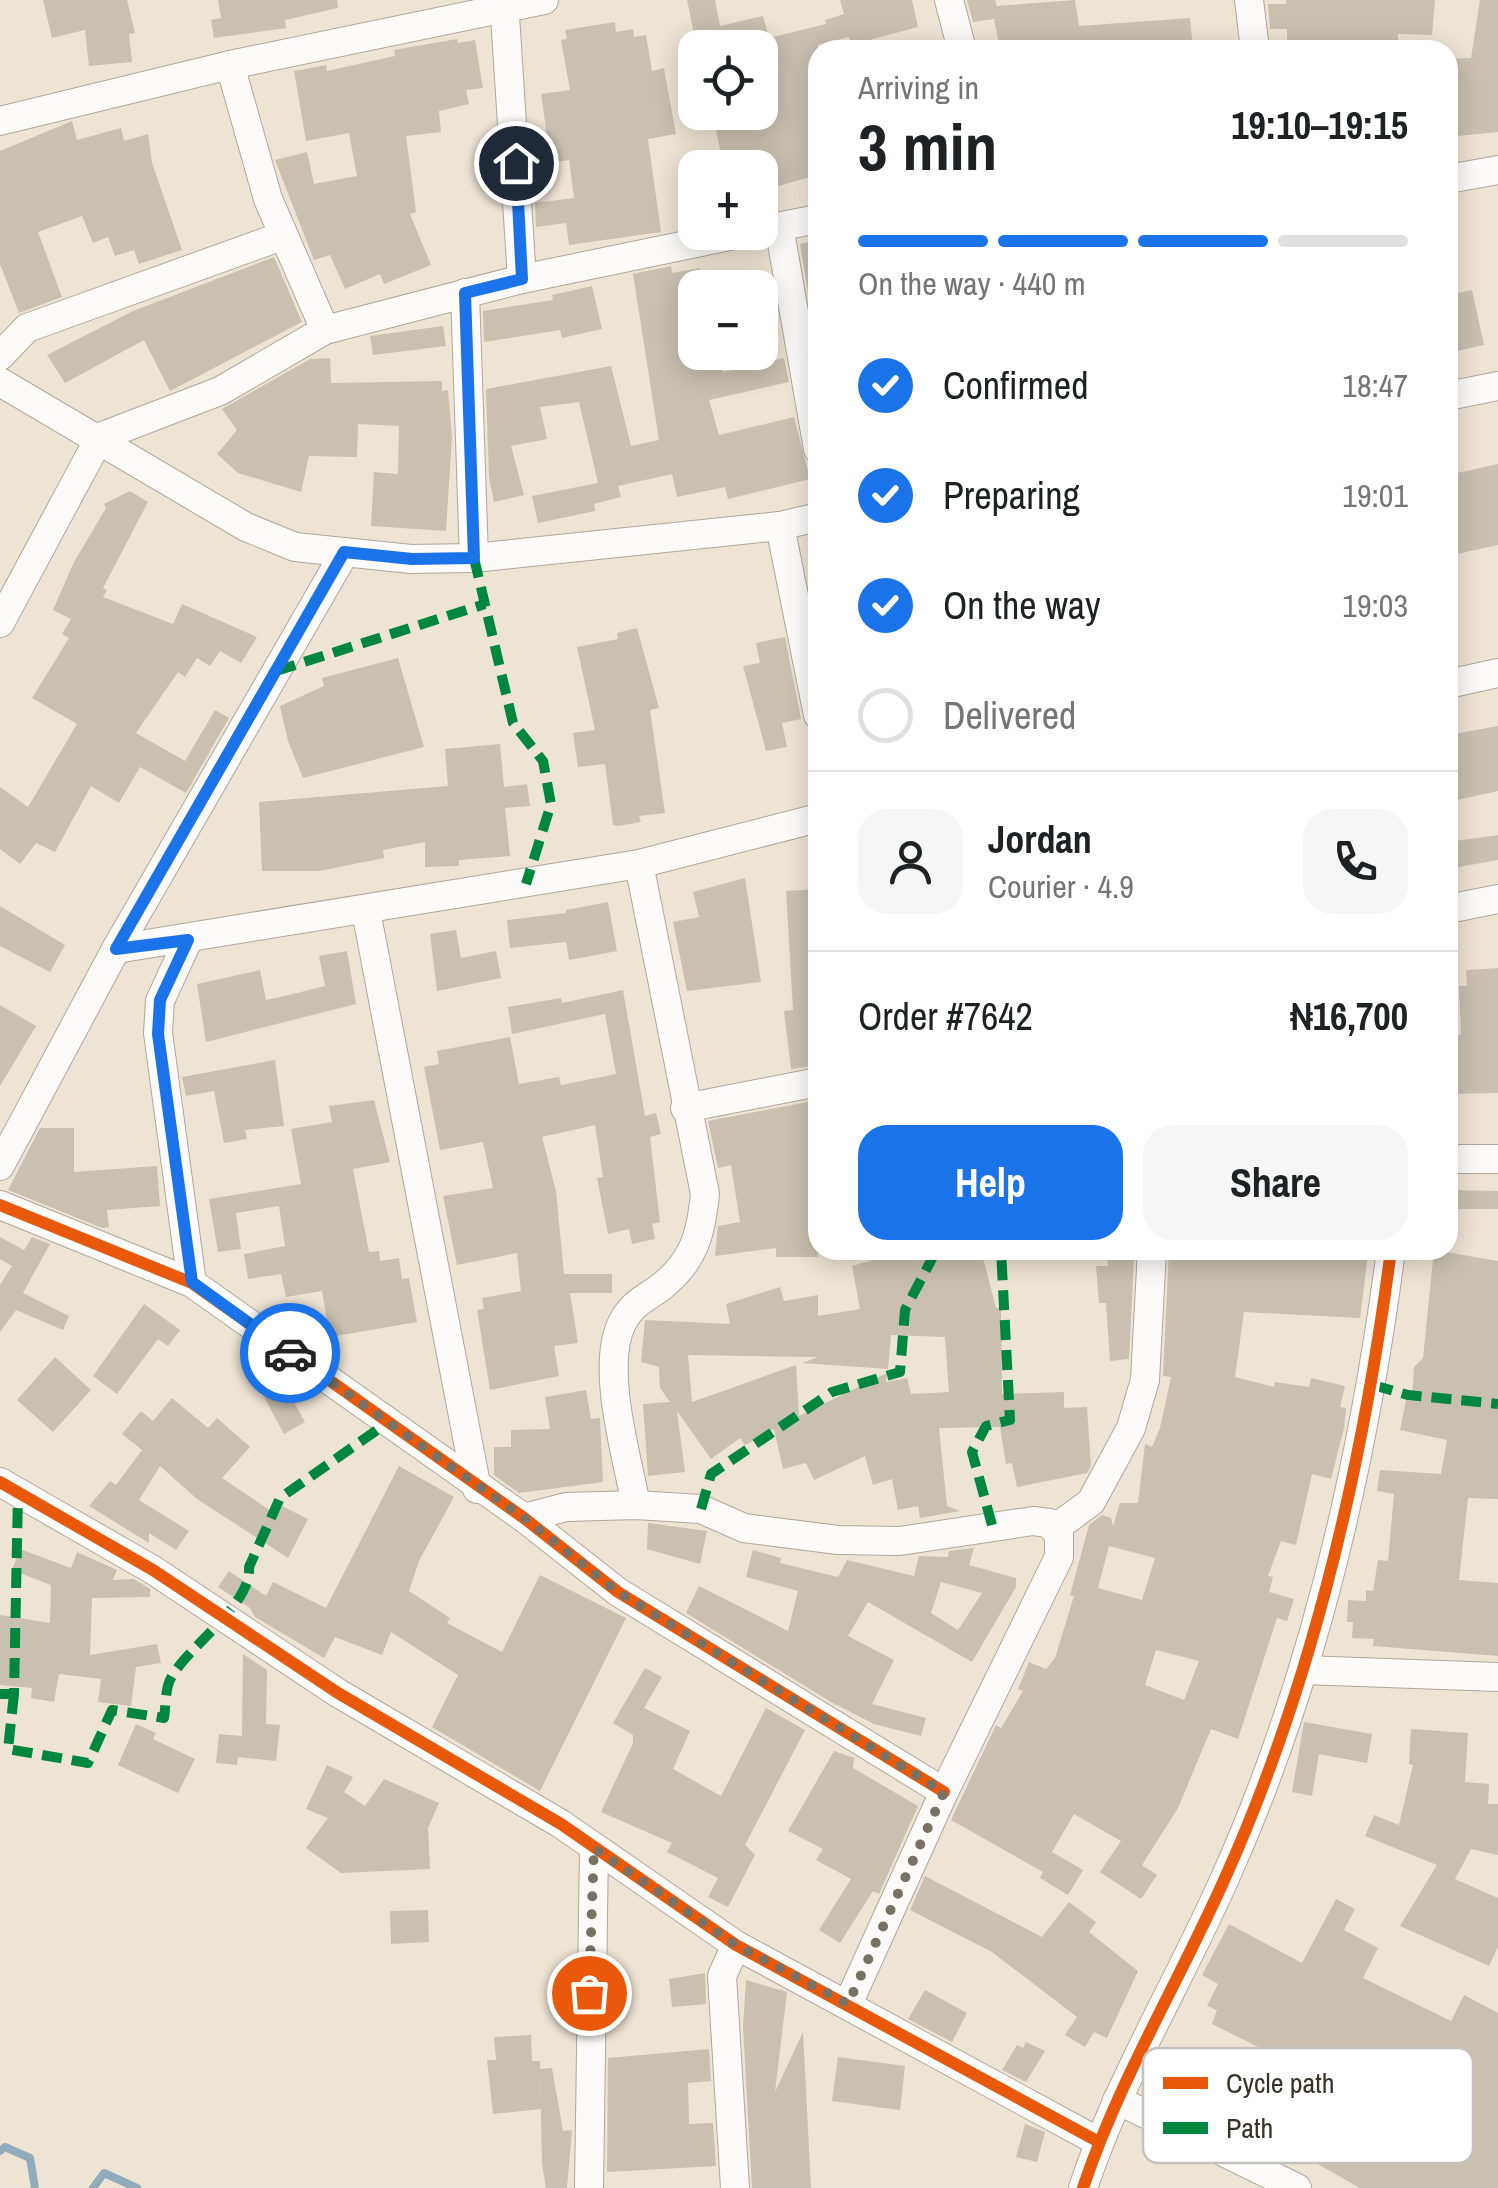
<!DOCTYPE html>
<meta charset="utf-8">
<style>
:root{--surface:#fff;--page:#f6f6f6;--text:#202124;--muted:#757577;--line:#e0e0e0;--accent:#1a73e8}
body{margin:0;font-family:"Archivo Narrow",sans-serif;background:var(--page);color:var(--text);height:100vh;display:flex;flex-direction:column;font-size:38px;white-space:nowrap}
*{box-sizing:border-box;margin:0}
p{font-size:32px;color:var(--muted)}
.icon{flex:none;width:55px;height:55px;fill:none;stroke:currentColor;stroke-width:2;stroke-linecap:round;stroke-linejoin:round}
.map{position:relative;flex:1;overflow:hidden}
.side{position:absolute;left:808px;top:40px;width:650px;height:1220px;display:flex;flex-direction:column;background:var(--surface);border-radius:30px;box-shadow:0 5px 25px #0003}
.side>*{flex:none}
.controls{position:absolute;left:678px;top:30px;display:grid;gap:20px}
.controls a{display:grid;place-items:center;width:100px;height:100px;border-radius:20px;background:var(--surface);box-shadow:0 5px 25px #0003;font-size:50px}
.pin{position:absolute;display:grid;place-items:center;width:85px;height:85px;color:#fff;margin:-42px;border:5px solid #fff;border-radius:50%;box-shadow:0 2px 10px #0007}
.courier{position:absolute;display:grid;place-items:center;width:100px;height:100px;margin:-50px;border:8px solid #1a73e8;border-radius:50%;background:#fff;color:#222;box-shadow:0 2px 12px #0007}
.headline em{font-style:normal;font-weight:800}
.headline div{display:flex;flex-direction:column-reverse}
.headline{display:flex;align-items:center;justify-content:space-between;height:170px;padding:0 50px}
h1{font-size:65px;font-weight:800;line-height:75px}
.bar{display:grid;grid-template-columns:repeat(4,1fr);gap:15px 10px;align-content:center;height:120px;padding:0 50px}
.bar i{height:12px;border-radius:8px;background:var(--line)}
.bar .on{background:var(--accent)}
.bar p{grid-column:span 4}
.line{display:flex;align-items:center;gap:25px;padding:0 50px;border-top:2px solid var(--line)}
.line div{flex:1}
.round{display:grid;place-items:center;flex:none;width:105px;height:105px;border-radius:30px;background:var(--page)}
ol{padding:0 50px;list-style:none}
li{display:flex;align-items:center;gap:30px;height:110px}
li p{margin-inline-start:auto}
li .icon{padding:10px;border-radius:50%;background:var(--accent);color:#fff;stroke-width:4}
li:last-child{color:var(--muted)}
li i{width:55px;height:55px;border:5px solid var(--line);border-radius:50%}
.cta{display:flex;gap:20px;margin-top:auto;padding:20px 50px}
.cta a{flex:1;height:115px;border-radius:30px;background:var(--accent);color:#fff;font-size:40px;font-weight:800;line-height:115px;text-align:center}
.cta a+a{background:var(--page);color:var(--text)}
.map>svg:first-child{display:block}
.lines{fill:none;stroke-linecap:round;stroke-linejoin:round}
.stream{stroke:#90abbc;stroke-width:8}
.building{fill:#c9c0b0;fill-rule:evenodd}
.minor-casing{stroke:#aea79b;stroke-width:30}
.minor{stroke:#fcfbf9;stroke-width:28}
.quiet{stroke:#00873e;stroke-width:10;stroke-dasharray:20 10;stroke-linecap:butt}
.cycleway-casing{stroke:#fff;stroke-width:19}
.cycleway{stroke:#e8590c;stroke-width:12}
.done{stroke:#787164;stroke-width:10;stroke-dasharray:0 18}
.route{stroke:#1a73e8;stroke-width:12}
.key{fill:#fff;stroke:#c4c2be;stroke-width:2.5}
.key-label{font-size:28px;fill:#393327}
</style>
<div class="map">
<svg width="1498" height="2188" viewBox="0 0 1498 2188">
<rect width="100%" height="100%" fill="#eee4d4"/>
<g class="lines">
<g class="stream">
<polyline points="0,2151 5,2147 30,2158 35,2188"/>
<polyline points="93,2188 104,2173 137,2188"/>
</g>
</g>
<g class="building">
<polygon points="43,0 127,0 135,33 129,34 132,62 89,66 85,30 52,38"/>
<polygon points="218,0 337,0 338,8 285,20 286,28 214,38 211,20 221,18"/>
<polygon points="687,0 715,0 720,26 763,16 769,38 826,24 825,20 844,14 840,0 912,0 918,27 851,45 849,37 818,45 818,175 760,191 760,168 724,168 712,112 760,112 760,48 697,48"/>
<polygon points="967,0 995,0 997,6 1075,0 1079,26 1190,18 1193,50 1000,50 994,19 973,22"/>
<polygon points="1286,0 1435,0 1432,35 1398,34 1398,50 1299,50 1299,43 1287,43 1287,29 1270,29 1268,4 1286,4"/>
<polygon points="1480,0 1498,0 1498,132 1448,137 1448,59 1471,58"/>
<polygon points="615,22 616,32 633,29 634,37 646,35 652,71 664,68 676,134 648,139 661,232 569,245 566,223 536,227 535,203 574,198 569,160 551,163 541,94 570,90 561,40 567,39 565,30"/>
<polygon points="457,39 458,43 475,40 483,88 466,90 469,104 439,111 441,132 406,136 416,212 410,214 431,265 384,284 380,274 345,289 330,255 314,260 275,160 307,152 314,184 357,176 349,133 306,141 294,71 326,65 327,71 395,56 394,50"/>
<polygon points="72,121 77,140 121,128 124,141 148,134 152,163 182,250 139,264 134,250 115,256 108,237 93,243 82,216 38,232 62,297 19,313 0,264 0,151"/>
<polygon points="818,240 818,327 814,327 800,244"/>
<polygon points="274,257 302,322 170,391 144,340 65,383 47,355 133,311"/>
<polygon points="671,266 672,273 700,268 704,288 695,288 695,352 720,352 723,372 784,358 789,382 709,400 719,435 794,417 810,479 728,499 725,487 677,497 672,474 618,486 621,497 594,504 595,511 538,523 532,496 598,483 579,402 540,407 547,439 511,446 524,495 494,502 489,477 486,389 611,366 631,446 659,440 633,274"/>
<polygon points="592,286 602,329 562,338 560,330 484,342 483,311 553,300 552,295"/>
<polygon points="1472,290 1484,345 1448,353 1448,295"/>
<polygon points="443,326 446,346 373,355 370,336"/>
<polygon points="330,358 331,383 442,381 442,391 448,390 452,437 446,531 371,526 374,472 398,474 399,426 358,424 357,457 309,456 301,492 238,473 217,454 237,430 222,409 310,359"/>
<polygon points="1498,464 1498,545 1448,556 1448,475"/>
<polygon points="130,491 148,502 103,588 107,590 103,597 173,624 182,604 257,637 241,663 220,651 210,666 197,658 185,677 178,672 136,733 185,761 215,710 229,718 186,793 140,767 119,803 91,786 55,852 36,843 20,864 0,849 0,787 28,807 77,724 32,698 69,638 62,634 71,619 53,610 74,562 106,508 104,504"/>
<polygon points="637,628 659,708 650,710 665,813 639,816 641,822 618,826 613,825 605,764 578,767 573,733 595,730 577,647 618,639 617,633"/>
<polygon points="785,637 801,719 782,723 787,747 766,751 743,666 760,663 756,643"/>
<polygon points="398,658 424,747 303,778 288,741 280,706 324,686 322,678"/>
<polygon points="1498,726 1498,791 1448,802 1448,735"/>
<polygon points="500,744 504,787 527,784 530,806 505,808 510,856 459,860 459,866 425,867 425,842 383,850 384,858 319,871 262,871 259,802 448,786 445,749"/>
<polygon points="1498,835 1498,860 1448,869 1448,842"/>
<polygon points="745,878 761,982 687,991 673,922 699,917 693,892"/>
<polygon points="818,889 818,1065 791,1069 784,1011 793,1010 786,891"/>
<polygon points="608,902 617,951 569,960 566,942 510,948 507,920 566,913 566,910"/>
<polygon points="0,906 65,945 50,972 0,946"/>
<polygon points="456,930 461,958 496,951 501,978 437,991 430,934"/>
<polygon points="347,951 356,1004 206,1042 197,984 260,970 266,1000 289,995 325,986 319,956"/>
<polygon points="1498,968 1498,1093 1452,1094 1450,1035 1461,1035 1459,986 1467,986 1466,970"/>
<polygon points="623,990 645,1116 656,1113 661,1134 650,1137 660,1222 652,1224 655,1239 632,1244 629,1229 608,1234 597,1178 603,1177 595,1125 542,1137 556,1191 564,1274 612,1274 612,1293 570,1293 578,1343 554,1346 559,1376 490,1390 477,1310 484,1309 482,1298 521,1291 517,1253 457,1265 443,1196 493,1188 483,1142 440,1150 424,1067 439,1064 437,1051 510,1037 519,1084 559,1077 561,1085 616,1074 605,1014 512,1034 508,1007 561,998 562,1003"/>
<polygon points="0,1005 36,1026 0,1086"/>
<polygon points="275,1060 284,1126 245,1130 247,1139 224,1143 214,1091 186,1096 182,1077"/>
<polygon points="374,1100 390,1162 353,1169 369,1252 379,1251 380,1261 399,1258 402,1279 409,1278 417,1322 330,1337 322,1291 286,1297 281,1274 248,1279 244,1254 285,1246 279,1206 236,1213 241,1249 218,1252 209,1199 301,1184 291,1129 332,1122 329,1106"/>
<polygon points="818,1100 818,1257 776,1257 776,1248 715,1256 718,1226 740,1222 731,1165 718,1168 708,1121"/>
<polygon points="40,1128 74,1128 74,1172 157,1166 160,1206 107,1210 109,1227 102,1228 8,1190"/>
<polygon points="1453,1190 1498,1191 1498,1209 1453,1209"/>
<polygon points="0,1237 24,1250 32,1237 50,1244 23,1293 69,1316 63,1330 16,1310 0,1332 0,1285 12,1266 0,1259"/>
<path d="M 882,1250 L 923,1250 L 924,1259 L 981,1250 L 996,1308 L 1001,1308 L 1002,1394 L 1064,1392 L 1064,1408 L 1087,1407 L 1091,1466 L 1087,1473 L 1017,1487 L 1012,1463 L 1006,1464 L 1000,1427 L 939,1428 L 947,1506 L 960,1511 L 920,1518 L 918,1506 L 898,1510 L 892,1479 L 873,1485 L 865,1456 L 814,1480 L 806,1463 L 783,1469 L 774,1429 L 745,1445 L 740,1438 L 711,1459 L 677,1411 L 685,1472 L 648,1476 L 643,1404 L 670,1402 L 660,1388 L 659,1367 L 641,1362 L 645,1320 L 730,1324 L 726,1304 L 780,1287 L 784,1301 L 818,1295 L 818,1316 L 860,1309 L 852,1266 L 883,1257 ZM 891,1335 L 945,1337 L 949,1392 L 911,1394 L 907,1378 L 886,1382 L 887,1373 L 799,1416 L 796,1365 L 692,1402 L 688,1355 L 818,1357 L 802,1363 L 888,1369 Z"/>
<path d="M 1169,1250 L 1331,1250 L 1368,1255 L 1360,1318 L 1244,1312 L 1235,1377 L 1274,1387 L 1275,1382 L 1309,1387 L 1311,1378 L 1345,1386 L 1340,1407 L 1346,1408 L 1344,1428 L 1331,1479 L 1312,1474 L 1296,1545 L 1281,1541 L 1268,1576 L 1273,1577 L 1269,1592 L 1294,1599 L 1287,1621 L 1277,1618 L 1238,1739 L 1211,1729 L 1178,1808 L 1142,1865 L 1157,1875 L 1141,1899 L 1100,1872 L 1121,1841 L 1074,1814 L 1052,1852 L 1083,1870 L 1068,1895 L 1040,1878 L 1043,1872 L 951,1820 L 996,1725 L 1001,1728 L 1023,1691 L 1018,1689 L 1029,1662 L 1046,1669 L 1055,1658 L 1074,1596 L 1070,1595 L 1089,1525 L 1102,1515 L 1111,1518 L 1113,1526 L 1120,1503 L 1138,1503 L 1145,1444 L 1152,1447 L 1160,1428 L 1171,1377 L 1163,1376 ZM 1109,1546 L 1155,1558 L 1142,1600 L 1098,1588 ZM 1156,1650 L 1199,1661 L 1184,1700 L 1145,1685 Z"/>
<polygon points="1434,1250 1498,1261 1498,1499 1468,1498 1459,1580 1498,1583 1498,1656 1373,1646 1374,1639 1352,1638 1353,1622 1347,1622 1348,1600 1366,1601 1366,1590 1373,1591 1378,1560 1388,1561 1394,1494 1377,1491 1380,1470 1441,1474 1447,1440 1400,1430 1406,1400 1412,1401 1414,1367 1423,1358"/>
<polygon points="1107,1258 1134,1258 1129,1359 1110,1361 1106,1303 1099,1303 1096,1266 1108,1266"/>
<polygon points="144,1304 180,1330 168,1346 158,1339 117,1394 93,1376"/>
<polygon points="55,1357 91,1390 53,1432 17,1400"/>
<polygon points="285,1386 305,1422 284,1434 264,1397"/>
<polygon points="586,1390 591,1419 600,1418 603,1482 519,1493 494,1475 494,1447 511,1447 511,1430 550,1429 545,1397"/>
<polygon points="172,1398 208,1428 217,1418 250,1447 222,1478 277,1515 282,1506 308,1519 288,1558 197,1499 160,1466 139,1500 189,1531 176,1550 149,1533 149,1543 89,1506 110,1481 116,1485 142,1450 122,1434 141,1411 153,1421"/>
<polygon points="399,1466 454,1497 419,1561 409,1591 450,1618 447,1623 502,1652 540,1575 626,1618 540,1791 432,1727 458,1675 391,1632 382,1655 335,1637 324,1658 255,1617 250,1608 218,1587 229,1571 266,1596 273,1582 326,1608"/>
<polygon points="648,1523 707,1531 700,1564 647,1549"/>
<path d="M 974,1548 L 969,1565 L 1016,1578 L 1016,1587 L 972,1662 L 868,1602 L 848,1636 L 894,1660 L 872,1704 L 926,1718 L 921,1736 L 874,1724 L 831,1702 L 686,1613 L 699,1586 L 788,1631 L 798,1591 L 746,1577 L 753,1550 L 781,1558 L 780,1563 L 838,1577 L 847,1560 L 914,1576 L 919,1556 L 948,1557 L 949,1551 ZM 941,1582 L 982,1593 L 958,1630 L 931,1613 Z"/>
<polygon points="20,1549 71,1568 77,1552 117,1570 113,1580 134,1579 150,1589 150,1597 92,1598 90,1655 157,1644 161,1663 136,1667 131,1706 98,1702 101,1679 59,1674 54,1702 31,1698 32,1688 0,1685 0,1615 50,1623 51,1585 12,1570"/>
<polygon points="243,1654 267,1670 266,1724 280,1725 276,1761 238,1757 237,1765 216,1763 219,1734 242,1736"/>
<polygon points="645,1668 662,1677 644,1708 690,1731 673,1769 721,1796 766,1708 805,1730 745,1845 755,1855 728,1907 708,1897 718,1878 667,1852 672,1843 601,1812 633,1743 633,1735 613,1723"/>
<polygon points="1304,1722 1372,1734 1367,1763 1319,1754 1312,1796 1292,1792"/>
<polygon points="136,1724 156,1733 153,1739 195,1759 178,1793 118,1765"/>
<polygon points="1411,1729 1468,1733 1465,1782 1489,1784 1488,1804 1498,1804 1498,1855 1471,1849 1455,1879 1498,1898 1498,1947 1489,1966 1400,1926 1437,1865 1365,1836 1374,1815 1399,1825 1413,1765 1409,1764"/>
<polygon points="834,1751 854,1758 853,1768 918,1806 879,1894 873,1891 840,1943 819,1930 851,1879 816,1860 823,1849 788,1831"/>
<polygon points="327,1765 353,1777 344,1792 365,1806 384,1779 439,1803 428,1828 430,1869 341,1873 306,1848 328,1818 306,1809"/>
<polygon points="925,1876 1042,1937 1069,1902 1096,1922 1089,1932 1138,1971 1107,2038 1094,2032 1085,2047 1065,2035 1077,2017 992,1952 910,1910"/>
<polygon points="1336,1899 1355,1909 1344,1930 1378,1948 1363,1978 1451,2021 1464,1995 1498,2013 1498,2188 1360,2188 1266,2135 1287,2101 1310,2116 1322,2096 1372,2121 1395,2082 1354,2063 1341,2088 1212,2024 1217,2010 1207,2006 1218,1984 1202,1975 1229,1924 1302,1963"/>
<polygon points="428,1910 429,1942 391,1944 390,1911"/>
<polygon points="705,1973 706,2004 672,2007 669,1979"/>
<polygon points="746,1980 787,1992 775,2092 803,2032 811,2188 752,2188 743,2027"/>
<polygon points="925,1990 967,2013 952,2042 908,2019"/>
<polygon points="531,2035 532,2061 540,2061 541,2109 493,2114 487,2060 496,2060 494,2037"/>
<polygon points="1026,2042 1045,2051 1026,2082 1002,2070 1017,2045 1023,2048"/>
<polygon points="1201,2047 1251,2078 1228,2123 1174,2099"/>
<polygon points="709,2049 711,2081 688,2083 689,2124 713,2123 716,2166 607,2172 608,2058"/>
<polygon points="838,2057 905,2066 900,2110 832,2101"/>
<polygon points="552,2068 563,2131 572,2130 567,2188 546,2188 542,2163 540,2069"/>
<polygon points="1025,2124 1045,2132 1037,2162 1016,2157"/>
</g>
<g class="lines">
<defs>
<g id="minor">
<polyline points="504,0 522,279"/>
<polyline points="949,0 962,50"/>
<polyline points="1249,0 1255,50"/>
<polyline points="230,65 268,199 325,330"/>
<polyline points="0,121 230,65 544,0"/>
<polyline points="1448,179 1498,170"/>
<polyline points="779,226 818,449"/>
<polyline points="761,230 818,219"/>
<polyline points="465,293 474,558"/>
<polyline points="0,356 27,328 282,236"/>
<polyline points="0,382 246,527 295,547 411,559 474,558 780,526 818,517"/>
<polyline points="1448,396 1498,386"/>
<polyline points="780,526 818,715"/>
<polyline points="0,623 100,437 220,391 325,330 522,279 749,232"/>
<polyline points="1448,684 1498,673"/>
<polyline points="1448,909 1498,899"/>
<polyline points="366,911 477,1489"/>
<polyline points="188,940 160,1001 158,1033 192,1283"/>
<polyline points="116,949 639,864 818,818"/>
<polyline points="685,1108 818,1082"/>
<polyline points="1448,1159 1498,1159"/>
<polyline points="0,1166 116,949 345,552"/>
<polyline points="0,1205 192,1283 524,1518 618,1592 944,1792"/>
<polyline points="0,1482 153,1570 338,1693 561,1824 736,1945 1099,2142"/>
<path d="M 636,1505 C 627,1456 600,1368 622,1323 C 632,1303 645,1299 661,1287 C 694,1261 701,1234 705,1194 L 639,864"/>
<polyline points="524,1518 566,1507 636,1505 701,1509 744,1528 838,1540 900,1541 1033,1521 1049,1523 1059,1535 1059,1557 944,1792 848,2004"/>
<polyline points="1054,1529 1091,1502 1131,1428 1145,1380 1152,1250"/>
<polyline points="1303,1670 1498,1677"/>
<polyline points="1117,2100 1297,2188"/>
<polyline points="589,2188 594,1848"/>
<polyline points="735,2188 722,1976 736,1945"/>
<path d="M 1083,2188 C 1119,2080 1179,1982 1225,1878 C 1314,1680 1363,1465 1391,1250"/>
</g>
</defs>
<use href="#minor" class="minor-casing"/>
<use href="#minor" class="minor"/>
<g class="quiet">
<polyline points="474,558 513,723 543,761 551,804 526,884"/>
<polyline points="276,671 485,604"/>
<polyline points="1373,1385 1408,1395 1498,1404"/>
<polyline points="701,1509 711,1474 832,1392 900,1372 905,1310 936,1251 941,1250"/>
<polyline points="992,1525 972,1452 986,1426 1010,1420 1001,1250"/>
<polyline points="0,1694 14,1694 18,1493"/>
<path d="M 14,1694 L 8,1749 L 88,1763 L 112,1710 L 164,1718 C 166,1706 165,1688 171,1678 C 187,1647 252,1605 249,1567 L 280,1498 L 387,1423"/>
</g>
<defs>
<g id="cycleway">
<polyline points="0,1205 192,1283 524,1518 618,1592 944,1792"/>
<polyline points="0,1482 153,1570 338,1693 561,1824 736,1945 1099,2142"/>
<path d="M 1083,2188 C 1119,2080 1179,1982 1225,1878 C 1314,1680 1363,1465 1391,1250"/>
</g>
</defs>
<use href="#cycleway" class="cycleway-casing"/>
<use href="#cycleway" class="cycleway"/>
</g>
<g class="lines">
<polyline class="done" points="290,1353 524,1518 618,1592 944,1792 848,2004 736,1945 594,1848 589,1993"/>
<polyline class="route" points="290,1353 192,1282 158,1034 160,1000 188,940 116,949 344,552 412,559 474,558 465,293 522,279 516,163"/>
</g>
<rect x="1143" y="2048" width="330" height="115" rx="15" class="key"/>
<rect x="1163" y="2077" width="45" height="12" fill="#e8590c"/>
<rect x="1163" y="2122" width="45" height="12" fill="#00873e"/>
<g class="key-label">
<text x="1226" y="2093">Cycle path</text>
<text x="1226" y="2138">Path</text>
</g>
</svg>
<div class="controls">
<a><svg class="icon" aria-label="locate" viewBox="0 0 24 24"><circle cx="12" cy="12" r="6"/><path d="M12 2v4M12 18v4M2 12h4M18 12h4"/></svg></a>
<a>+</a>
<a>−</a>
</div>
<div class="pin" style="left:589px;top:1993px;background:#ea580c"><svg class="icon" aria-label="bag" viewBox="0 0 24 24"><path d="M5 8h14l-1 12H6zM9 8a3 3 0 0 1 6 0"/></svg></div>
<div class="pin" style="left:516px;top:163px;background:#1f2937"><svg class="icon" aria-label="home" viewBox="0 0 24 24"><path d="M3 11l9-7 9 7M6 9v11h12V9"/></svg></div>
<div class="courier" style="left:290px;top:1353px"><svg class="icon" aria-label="car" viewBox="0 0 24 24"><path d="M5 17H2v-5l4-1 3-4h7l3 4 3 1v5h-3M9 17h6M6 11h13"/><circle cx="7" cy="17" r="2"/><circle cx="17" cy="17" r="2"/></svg></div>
<section class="side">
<div class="headline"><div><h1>3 min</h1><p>Arriving in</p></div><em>19:10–19:15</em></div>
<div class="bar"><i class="on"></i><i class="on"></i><i class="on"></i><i></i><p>On the way · 440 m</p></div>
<ol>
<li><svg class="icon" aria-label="check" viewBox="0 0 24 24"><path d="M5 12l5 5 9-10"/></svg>Confirmed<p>18:47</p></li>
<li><svg class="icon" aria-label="check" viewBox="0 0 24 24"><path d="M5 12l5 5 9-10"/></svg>Preparing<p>19:01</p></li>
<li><svg class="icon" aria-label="check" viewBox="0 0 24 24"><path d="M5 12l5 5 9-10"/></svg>On the way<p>19:03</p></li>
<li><i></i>Delivered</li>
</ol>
<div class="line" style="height:180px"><a class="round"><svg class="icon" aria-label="person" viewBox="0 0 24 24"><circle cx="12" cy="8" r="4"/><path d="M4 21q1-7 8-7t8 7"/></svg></a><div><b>Jordan</b><p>Courier · 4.9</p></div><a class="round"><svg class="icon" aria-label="phone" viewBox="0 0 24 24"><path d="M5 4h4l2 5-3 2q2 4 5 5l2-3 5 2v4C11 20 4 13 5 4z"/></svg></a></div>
<div class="line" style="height:130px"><div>Order #7642</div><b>₦16,700</b></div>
<div class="cta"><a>Help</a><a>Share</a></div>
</section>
</div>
